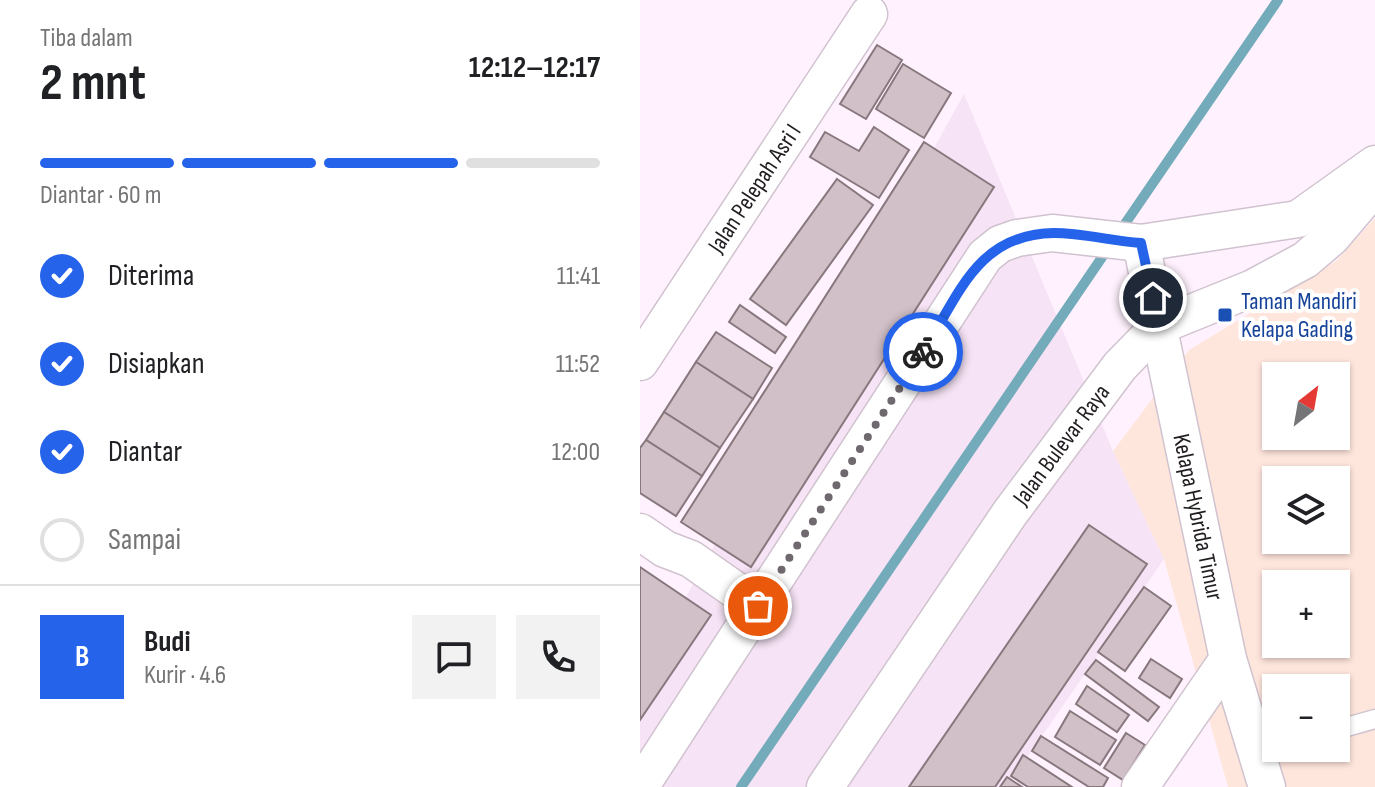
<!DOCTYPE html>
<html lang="id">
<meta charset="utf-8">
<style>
:root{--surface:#fff;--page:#f2f2f2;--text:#202124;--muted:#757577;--line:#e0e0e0;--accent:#2563eb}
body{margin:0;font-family:"Sofia Sans Condensed",sans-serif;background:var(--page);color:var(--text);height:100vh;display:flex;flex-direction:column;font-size:30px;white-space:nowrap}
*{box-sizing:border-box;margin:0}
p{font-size:26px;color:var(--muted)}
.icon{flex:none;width:44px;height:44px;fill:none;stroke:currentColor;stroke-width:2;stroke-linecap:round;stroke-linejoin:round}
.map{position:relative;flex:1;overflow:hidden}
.side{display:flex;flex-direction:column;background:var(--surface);width:640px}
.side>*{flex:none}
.needle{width:52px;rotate:31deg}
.buttons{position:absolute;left:622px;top:362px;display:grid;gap:16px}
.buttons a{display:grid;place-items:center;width:88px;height:88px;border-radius:0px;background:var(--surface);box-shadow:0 2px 6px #0004;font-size:40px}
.pin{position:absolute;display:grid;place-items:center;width:68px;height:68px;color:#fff;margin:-34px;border:4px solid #fff;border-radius:50%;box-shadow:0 2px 8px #0007}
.courier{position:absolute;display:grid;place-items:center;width:80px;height:80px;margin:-40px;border:6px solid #2563eb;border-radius:50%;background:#fff;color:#222;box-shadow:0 2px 10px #0007}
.summary em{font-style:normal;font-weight:700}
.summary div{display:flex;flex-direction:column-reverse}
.summary{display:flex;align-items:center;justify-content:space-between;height:136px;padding:0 40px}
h1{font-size:52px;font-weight:700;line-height:60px}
.bar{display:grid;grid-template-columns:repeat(4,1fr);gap:12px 8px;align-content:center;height:96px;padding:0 40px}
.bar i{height:10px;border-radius:6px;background:var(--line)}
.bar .selected{background:var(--accent)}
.bar p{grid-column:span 4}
.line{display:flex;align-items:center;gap:20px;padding:0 40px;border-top:2px solid var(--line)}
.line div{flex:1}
.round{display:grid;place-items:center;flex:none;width:84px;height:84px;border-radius:0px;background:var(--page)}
ol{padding:0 40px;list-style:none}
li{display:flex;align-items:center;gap:24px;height:88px}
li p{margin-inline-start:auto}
li .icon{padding:8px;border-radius:50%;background:var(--accent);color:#fff;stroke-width:4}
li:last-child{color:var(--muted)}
li i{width:44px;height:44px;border:4px solid var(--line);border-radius:50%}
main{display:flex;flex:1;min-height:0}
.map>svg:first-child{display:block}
.built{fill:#f6e3f5}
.industrial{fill:#ffe6dd;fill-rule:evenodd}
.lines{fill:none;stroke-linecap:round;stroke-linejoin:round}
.stream{stroke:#73abba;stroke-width:10}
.building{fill:#d1c0c7;stroke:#88787e;stroke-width:2}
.lane-casing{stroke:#d0c3cf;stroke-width:21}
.street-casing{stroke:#d0c3cf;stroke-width:39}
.lane{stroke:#fff;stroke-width:18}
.street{stroke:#fff;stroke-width:36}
.done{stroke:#6f686e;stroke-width:8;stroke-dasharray:0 14.4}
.route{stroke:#2563eb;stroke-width:10}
.transit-dot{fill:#1a4fb4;stroke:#fff;stroke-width:3}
.labels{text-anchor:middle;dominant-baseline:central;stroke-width:8;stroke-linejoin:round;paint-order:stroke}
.street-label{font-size:24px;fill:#211d21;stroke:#fff}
.transit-label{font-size:24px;fill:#164399;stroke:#fff;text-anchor:start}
</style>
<main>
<section class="side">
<div class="summary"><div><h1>2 mnt</h1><p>Tiba dalam</p></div><em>12:12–12:17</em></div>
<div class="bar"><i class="selected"></i><i class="selected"></i><i class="selected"></i><i></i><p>Diantar · 60 m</p></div>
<ol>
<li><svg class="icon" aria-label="check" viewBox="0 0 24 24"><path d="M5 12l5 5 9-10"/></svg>Diterima<p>11:41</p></li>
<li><svg class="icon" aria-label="check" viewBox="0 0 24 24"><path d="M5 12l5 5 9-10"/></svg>Disiapkan<p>11:52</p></li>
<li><svg class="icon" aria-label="check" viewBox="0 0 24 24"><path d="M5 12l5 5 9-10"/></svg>Diantar<p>12:00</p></li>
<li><i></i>Sampai</li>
</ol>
<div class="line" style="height:144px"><b class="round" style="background:var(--accent);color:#fff">B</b><div><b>Budi</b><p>Kurir · 4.6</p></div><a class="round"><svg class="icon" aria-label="chat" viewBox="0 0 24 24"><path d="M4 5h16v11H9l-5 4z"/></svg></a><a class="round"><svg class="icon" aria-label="phone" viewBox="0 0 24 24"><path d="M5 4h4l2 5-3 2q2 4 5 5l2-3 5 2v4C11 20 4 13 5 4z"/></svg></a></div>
</section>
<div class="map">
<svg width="735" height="787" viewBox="0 0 735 787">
<rect width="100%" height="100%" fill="#fff2fe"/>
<polygon class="built" points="324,94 473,451 524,559 367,787 0,787 0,615 26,633"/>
<path class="industrial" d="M 735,218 L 735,787 L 588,787 L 524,559 L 473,451 L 549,350 L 696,261 ZM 636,376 L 696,376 L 696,436 L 636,436 ZM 636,480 L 696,480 L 696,540 L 636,540 ZM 636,584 L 696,584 L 696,644 L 636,644 ZM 636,688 L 696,688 L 696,748 L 636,748 Z"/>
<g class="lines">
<g class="stream">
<polyline points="478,234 638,0"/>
<polyline points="101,787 469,247"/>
</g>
</g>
<g class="building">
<polygon points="237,45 262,60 226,119 200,104"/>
<polygon points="263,64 311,93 284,138 236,109"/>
<polygon points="234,127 269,150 239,198 170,157 185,132 219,151"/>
<polygon points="284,142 354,187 111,567 41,522"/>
<polygon points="197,179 233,205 146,325 110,299"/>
<polygon points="100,305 146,337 135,353 89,322"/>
<polygon points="76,332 132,368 113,399 56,362"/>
<polygon points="56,362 113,399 80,448 24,412"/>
<polygon points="24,412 80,448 62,476 6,440"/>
<polygon points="6,440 62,476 36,516 0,493 0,448"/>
<polygon points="449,525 507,564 355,787 269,787"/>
<polygon points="0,567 71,615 0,720"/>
<polygon points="504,587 531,606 485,671 458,652"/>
<polygon points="511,659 542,679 530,698 499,678"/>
<polygon points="456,660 519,707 508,721 445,674"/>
<polygon points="447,686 489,715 477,732 436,704"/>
<polygon points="430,711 476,740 460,765 415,737"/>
<polygon points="486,733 505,745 483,780 464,768"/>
<polygon points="401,736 468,778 463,787 449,787 392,751"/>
<polygon points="383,755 432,787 388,787 371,776"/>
<polygon points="367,777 382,787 360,787"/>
</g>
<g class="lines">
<defs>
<polyline id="lane" points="696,730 735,719"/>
<g id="street">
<path id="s1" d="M 501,243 L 588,659 L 627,787"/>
<path id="s2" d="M 0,362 L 229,14"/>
<polyline points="0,532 25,549 51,559 118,606"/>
<polyline points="0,787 345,256 360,244 377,238 412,233 501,243 658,219 735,164"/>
<path id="s3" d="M 185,787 L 370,513 L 480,366 L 519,326 L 613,288 L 665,260 L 692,237 L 735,186"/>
<polyline points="500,787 588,659"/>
</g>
</defs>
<use href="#lane" class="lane-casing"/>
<use href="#street" class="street-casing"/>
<use href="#lane" class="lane"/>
<use href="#street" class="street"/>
</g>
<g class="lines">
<polyline class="done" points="118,606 283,352"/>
<path class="route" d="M 283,352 C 319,295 337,234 414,233 C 443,233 471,241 501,243 L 513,298"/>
</g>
<rect class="transit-dot" x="577" y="307" width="16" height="16" rx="4"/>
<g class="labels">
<g class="street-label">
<text stroke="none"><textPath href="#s2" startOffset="208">Jalan Pelepah Asri I</textPath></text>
<text stroke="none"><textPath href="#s3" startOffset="416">Jalan Bulevar Raya</textPath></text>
<text stroke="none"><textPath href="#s1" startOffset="280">Kelapa Hybrida Timur</textPath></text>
</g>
<g class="transit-label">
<text x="601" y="301">Taman Mandiri<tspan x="601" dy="28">Kelapa Gading</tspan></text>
</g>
</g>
</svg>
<div class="buttons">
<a><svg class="needle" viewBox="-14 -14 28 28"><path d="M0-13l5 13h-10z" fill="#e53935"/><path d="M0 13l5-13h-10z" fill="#757577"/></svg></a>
<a><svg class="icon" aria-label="layers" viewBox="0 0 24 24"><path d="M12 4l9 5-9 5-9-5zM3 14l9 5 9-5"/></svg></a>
<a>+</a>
<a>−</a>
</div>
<div class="pin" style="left:118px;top:606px;background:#ea580c"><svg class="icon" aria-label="bag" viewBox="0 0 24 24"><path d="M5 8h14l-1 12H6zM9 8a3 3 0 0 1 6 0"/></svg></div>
<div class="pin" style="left:513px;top:298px;background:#1f2937"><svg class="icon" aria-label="home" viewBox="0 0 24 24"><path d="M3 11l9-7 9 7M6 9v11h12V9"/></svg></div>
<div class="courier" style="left:283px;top:352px"><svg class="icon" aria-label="bike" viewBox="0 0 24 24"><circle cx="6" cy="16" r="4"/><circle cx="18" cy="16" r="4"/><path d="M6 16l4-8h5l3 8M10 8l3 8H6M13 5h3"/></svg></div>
</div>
</main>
